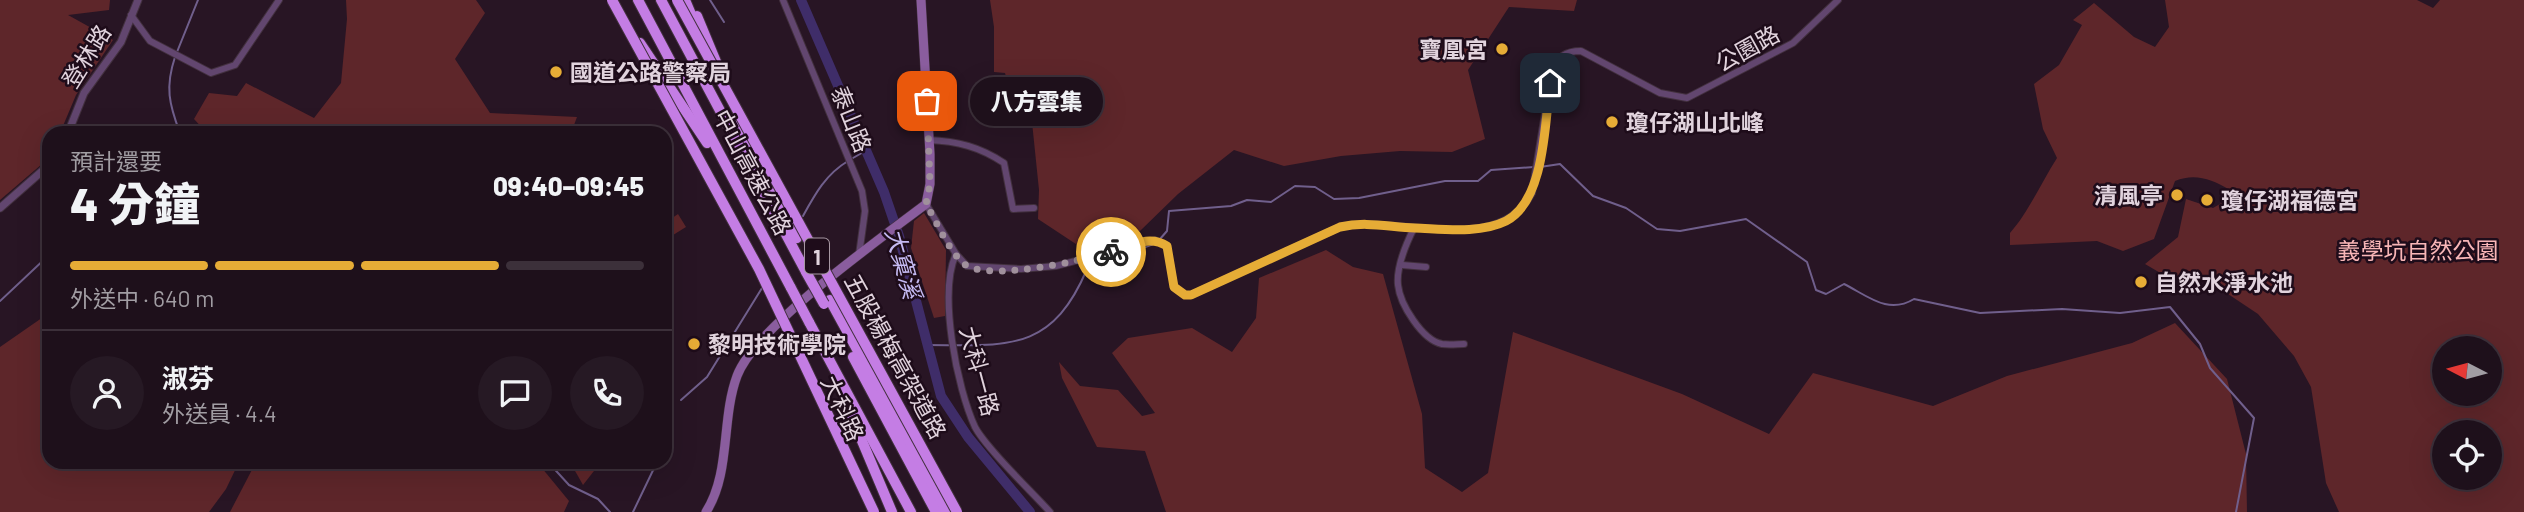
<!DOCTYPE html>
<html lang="zh-TW">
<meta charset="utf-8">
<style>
:root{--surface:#1e101b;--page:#261924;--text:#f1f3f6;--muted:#a19da3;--line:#3c303a;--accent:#e6ac36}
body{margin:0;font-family:Barlow,"Noto Sans TC",sans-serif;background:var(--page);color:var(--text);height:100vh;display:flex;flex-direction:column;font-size:26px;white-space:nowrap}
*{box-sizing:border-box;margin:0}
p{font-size:23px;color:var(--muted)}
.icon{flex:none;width:38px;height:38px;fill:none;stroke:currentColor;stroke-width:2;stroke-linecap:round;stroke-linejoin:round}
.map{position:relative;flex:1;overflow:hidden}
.side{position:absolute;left:42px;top:126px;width:630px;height:343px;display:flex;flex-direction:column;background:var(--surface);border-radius:21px;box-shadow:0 7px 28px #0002,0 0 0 2px var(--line)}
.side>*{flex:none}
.needle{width:46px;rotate:276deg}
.controls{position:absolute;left:2432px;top:336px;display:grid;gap:14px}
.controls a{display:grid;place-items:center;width:70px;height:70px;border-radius:50%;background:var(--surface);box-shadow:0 7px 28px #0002,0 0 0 2px var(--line);font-size:35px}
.pin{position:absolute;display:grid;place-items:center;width:60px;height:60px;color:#fff;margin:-30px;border-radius:14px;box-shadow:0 4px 10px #0006}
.courier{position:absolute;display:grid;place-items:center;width:70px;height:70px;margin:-35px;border:5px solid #e6ac36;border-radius:50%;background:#fff;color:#222;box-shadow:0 2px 9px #0007}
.bubble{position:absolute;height:49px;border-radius:24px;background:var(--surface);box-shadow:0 7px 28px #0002,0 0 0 2px var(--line);font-size:23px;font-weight:800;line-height:49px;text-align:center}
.summary em{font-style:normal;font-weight:800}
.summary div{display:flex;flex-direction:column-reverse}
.summary{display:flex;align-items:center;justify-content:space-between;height:119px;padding:0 28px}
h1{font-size:46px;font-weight:800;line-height:52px}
.bar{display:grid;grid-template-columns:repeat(4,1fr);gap:10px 7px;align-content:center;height:84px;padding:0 28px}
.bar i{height:9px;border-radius:5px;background:var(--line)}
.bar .current{background:var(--accent)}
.bar p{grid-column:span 4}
.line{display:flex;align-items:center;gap:18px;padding:0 28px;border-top:2px solid var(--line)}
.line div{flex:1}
.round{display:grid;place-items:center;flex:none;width:74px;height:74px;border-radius:37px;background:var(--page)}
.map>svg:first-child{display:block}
.green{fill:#5e262a;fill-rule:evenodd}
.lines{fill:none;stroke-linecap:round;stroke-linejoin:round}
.stream{stroke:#705f8c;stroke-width:2}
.river{stroke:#3f2d69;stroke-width:10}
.minor-casing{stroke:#42303e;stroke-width:8}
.tertiary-casing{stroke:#42303e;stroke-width:9}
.secondary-casing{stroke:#42303e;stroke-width:10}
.motorway-casing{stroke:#42303e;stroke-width:12}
.minor{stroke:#62466f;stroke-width:6}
.tertiary{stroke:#62466f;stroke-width:7}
.secondary{stroke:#8a5d9e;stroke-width:9}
.motorway{stroke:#c47de4;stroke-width:10}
.motorway-bridge-casing{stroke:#42303e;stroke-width:12;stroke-linecap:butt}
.motorway-bridge{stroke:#c47de4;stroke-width:10}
.done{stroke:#a0909c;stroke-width:7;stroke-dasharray:0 12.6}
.route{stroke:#e6ac36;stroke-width:9}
.poi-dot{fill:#e6ac36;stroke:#1e0c1a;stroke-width:2.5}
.labels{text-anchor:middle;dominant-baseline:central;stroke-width:5;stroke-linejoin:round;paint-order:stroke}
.shield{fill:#1e0c1a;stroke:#a697a2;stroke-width:2}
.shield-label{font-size:21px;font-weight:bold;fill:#e1d3dd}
.street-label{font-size:23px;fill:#e1d3dd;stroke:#1e0c1a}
.poi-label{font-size:23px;font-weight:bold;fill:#e1d3dd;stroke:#1e0c1a;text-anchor:start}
.park-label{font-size:23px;fill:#f9b6b7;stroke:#1e0c1a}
.water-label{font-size:24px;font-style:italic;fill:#c4b9f1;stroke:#1e0c1a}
</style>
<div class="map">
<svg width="2524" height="512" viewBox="0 0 2524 512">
<rect width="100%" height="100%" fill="#281524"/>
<g class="green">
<polygon points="0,0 110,0 109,10 68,15 113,40 76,95 60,133 49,133 49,158 0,200"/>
<polygon points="346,0 476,0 485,13 455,59 490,113 577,117 571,133 207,133 194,119 209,93 237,96 246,83 314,118 341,83 347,19"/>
<polygon points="990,0 1577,0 1574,11 1509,7 1468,70 1485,139 1452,152 1400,151 1341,156 1284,166 1234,150 1178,194 1140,231 1088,252 1038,219 1039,190 1032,122 1001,118 1007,80 1005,73 994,72 994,27"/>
<path d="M 2165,0 L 2417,0 L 2433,8 L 2440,0 L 2524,0 L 2524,512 L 2339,512 L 2326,483 L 2311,387 L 2294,356 L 2258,314 L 2216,286 L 2187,274 L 2169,278 L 2145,264 L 2178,237 L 2186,199 L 2213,208 L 2232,197 L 2230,190 C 2211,179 2195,173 2175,181 L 2154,239 L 2123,251 L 2097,241 L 2010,245 L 2010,233 C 2028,213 2041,183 2057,158 L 2043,129 L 2034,84 L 2059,65 L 2082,25 L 2073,20 L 2094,3 L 2134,37 L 2155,47 L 2169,27 ZM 2445,348 L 2490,348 L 2490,394 L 2445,394 ZM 2445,432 L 2490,432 L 2490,478 L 2445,478 Z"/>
<polygon points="924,213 946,250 945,316 934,318 911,248 914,221"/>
<polygon points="678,214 686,227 665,240 665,223"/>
<polygon points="1326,250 1353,267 1383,274 1422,414 1425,468 1462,492 1488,473 1513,332 1682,394 1769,434 1813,373 1933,406 2007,376 2132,343 2175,323 2227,379 2246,454 2247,512 1166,512 1145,451 1097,447 1062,378 1059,362 1080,386 1118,390 1142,416 1155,413 1112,353 1128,338 1192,328 1232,352 1256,318 1259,278"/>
<polygon points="49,313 49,462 239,462 226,489 209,512 0,512 0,347"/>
<polygon points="256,462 537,462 569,501 564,512 230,512"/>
<polygon points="570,462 601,462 583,485"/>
</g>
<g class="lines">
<g class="stream">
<polyline points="710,0 724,22"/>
<polyline points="177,52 198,0"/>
<path d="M 175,57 C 165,87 169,104 180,133"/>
<polyline points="853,158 867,150"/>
<path d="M 1540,167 L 1560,164 L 1593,196 L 1626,208 L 1657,229 L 1680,231 L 1746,219 L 1807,262 L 1816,290 L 1826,294 L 1844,284 C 1868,296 1888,315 1914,299 L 1980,313 L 2062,309 L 2120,313 L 2170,307 L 2200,344 L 2210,368 L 2254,418 L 2236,512"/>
<path d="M 803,216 C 815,194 826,174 848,161"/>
<polyline points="1160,239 1167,231 1169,211 1231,206 1247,200 1271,202 1295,186 1315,187 1334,199 1359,198 1445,181 1478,181 1491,170 1534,167"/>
<polyline points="0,301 49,255"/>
<path d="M 926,345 C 1006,345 1051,354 1087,269 L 1156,243"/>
<polyline points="681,400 707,377 762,288"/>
<polyline points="665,435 669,421"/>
<polyline points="548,462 569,485 598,499 610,512"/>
<polyline points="633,512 657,462"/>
</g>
<polyline class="river" points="801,0 884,192 899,236 941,396 968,437 1030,512"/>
<defs>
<g id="minor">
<polyline points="783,0 862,191 865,211 859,255"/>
<polyline points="131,15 150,41 211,73 235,65 279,0"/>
<path d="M 929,140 C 957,141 980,147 1004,163 L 1013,209 L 1034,208"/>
<path d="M 926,204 L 956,254 L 967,266 L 1021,269 L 1056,266 L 1155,240 L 1167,246 L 1174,287 L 1185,295 L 1191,295 L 1340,227 C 1396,214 1499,258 1532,193 L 1552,71 C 1558,57 1565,51 1581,51 L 1660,93 L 1687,98 L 1793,43 L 1838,0"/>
<path d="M 1414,228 C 1406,244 1396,266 1398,285 C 1400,304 1422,340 1442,344 C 1449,345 1458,344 1464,344"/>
<path d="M 956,254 C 938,293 957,388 975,427 C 986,448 1032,492 1050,512"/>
<polyline points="1402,265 1426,267"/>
</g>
<g id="tertiary">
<polyline points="68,133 84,93 121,42 138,0"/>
<polyline points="0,208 49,165"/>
</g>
<path id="secondary" d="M 706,512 C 731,473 721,419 737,376 C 755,327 880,239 926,204 L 930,184 L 930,154 L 921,0"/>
<g id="motorway">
<polyline points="638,0 791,288"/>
<polyline points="661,0 806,272"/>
<polyline points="685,0 696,26"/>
<polyline points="697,16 719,69"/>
<polyline points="640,43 707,143"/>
<polyline points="740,124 797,238"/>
<polyline points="830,300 946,512"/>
<polyline points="809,322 911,512"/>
<polyline points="853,357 936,512"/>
<polyline points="849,410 892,512"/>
</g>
</defs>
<use href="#minor" class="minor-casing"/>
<use href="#tertiary" class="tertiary-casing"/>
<use href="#secondary" class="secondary-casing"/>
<use href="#motorway" class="motorway-casing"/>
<use href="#minor" class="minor"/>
<use href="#tertiary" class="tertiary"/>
<use href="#secondary" class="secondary"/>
<use href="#motorway" class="motorway"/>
<defs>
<g id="motorway-bridge">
<polyline points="612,0 759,269 874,512"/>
<polyline points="677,0 957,512"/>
<polyline points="806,272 824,304"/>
<polyline points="791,288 809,322"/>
</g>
</defs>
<use href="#motorway-bridge" class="motorway-bridge-casing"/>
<use href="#motorway-bridge" class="motorway-bridge"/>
</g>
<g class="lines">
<path class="done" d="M 927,101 L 930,184 L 926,204 C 937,222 947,248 963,263 C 986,283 1083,260 1111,252"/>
<path class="route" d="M 1111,252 C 1130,247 1148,234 1167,246 L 1174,287 L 1185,295 L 1191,295 L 1340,227 C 1366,221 1389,227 1415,228 C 1443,229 1480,234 1506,221 C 1545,201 1545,122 1550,83"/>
</g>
<g class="poi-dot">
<circle cx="1502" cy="49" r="7"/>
<circle cx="556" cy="72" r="7"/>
<circle cx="1612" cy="122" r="7"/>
<circle cx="2177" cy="195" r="7"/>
<circle cx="2207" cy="200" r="7"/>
<circle cx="2141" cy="282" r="7"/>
<circle cx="694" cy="344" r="7"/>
</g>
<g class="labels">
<rect class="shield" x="805" y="238.5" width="24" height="35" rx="5"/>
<g class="shield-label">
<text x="817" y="256">1</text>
</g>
<g class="street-label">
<text transform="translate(1747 48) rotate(-29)">公園路</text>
<text transform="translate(86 56) rotate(-58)">登林路</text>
<text transform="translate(852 119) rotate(68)">泰山路</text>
<text transform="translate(753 172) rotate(62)">中山高速公路</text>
<text transform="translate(896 356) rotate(61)">五股楊梅高架道路</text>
<text transform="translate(980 371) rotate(75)">大科一路</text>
<text transform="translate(843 408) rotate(65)">大科路</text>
</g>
<g class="poi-label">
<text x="1488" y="49" text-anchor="end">寶凰宮</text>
<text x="570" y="72">國道公路警察局</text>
<text x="1626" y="122">瓊仔湖山北峰</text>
<text x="2163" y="195" text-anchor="end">清風亭</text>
<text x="2221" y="200">瓊仔湖福德宮</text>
<text x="2155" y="282">自然水淨水池</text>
<text x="708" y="344">黎明技術學院</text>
</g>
<g class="park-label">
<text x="2418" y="250">義學坑自然公園</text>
</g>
<g class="water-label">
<text transform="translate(904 263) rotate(74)">大窠溪</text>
</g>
</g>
</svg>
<div class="controls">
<a><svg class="needle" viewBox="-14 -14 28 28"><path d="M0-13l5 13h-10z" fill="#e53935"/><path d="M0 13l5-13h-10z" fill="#a19da3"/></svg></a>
<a><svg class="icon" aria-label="locate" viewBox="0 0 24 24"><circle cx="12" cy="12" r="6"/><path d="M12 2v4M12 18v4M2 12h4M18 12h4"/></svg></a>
</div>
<div class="pin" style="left:927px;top:101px;background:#ea580c"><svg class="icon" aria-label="bag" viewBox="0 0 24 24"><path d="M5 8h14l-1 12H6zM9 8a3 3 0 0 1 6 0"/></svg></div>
<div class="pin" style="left:1550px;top:83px;background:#1f2937"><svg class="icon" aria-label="home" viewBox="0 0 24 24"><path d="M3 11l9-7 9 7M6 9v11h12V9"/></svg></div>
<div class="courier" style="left:1111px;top:252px"><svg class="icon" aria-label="bike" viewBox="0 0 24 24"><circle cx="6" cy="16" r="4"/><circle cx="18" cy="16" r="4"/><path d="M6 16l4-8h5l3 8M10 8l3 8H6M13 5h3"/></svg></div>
<div class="bubble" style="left:970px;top:77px;width:133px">八方雲集</div>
<section class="side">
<div class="summary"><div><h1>4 分鐘</h1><p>預計還要</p></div><em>09:40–09:45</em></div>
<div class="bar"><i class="current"></i><i class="current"></i><i class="current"></i><i></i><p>外送中 · 640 m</p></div>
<div class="line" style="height:126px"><a class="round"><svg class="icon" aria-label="person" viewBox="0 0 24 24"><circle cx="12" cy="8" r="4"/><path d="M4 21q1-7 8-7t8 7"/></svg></a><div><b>淑芬</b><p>外送員 · 4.4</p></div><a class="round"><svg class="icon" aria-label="chat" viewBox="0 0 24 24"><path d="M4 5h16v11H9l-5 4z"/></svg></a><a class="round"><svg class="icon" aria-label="phone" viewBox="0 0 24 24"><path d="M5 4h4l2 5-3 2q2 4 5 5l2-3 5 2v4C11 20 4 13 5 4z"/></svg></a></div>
</section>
</div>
